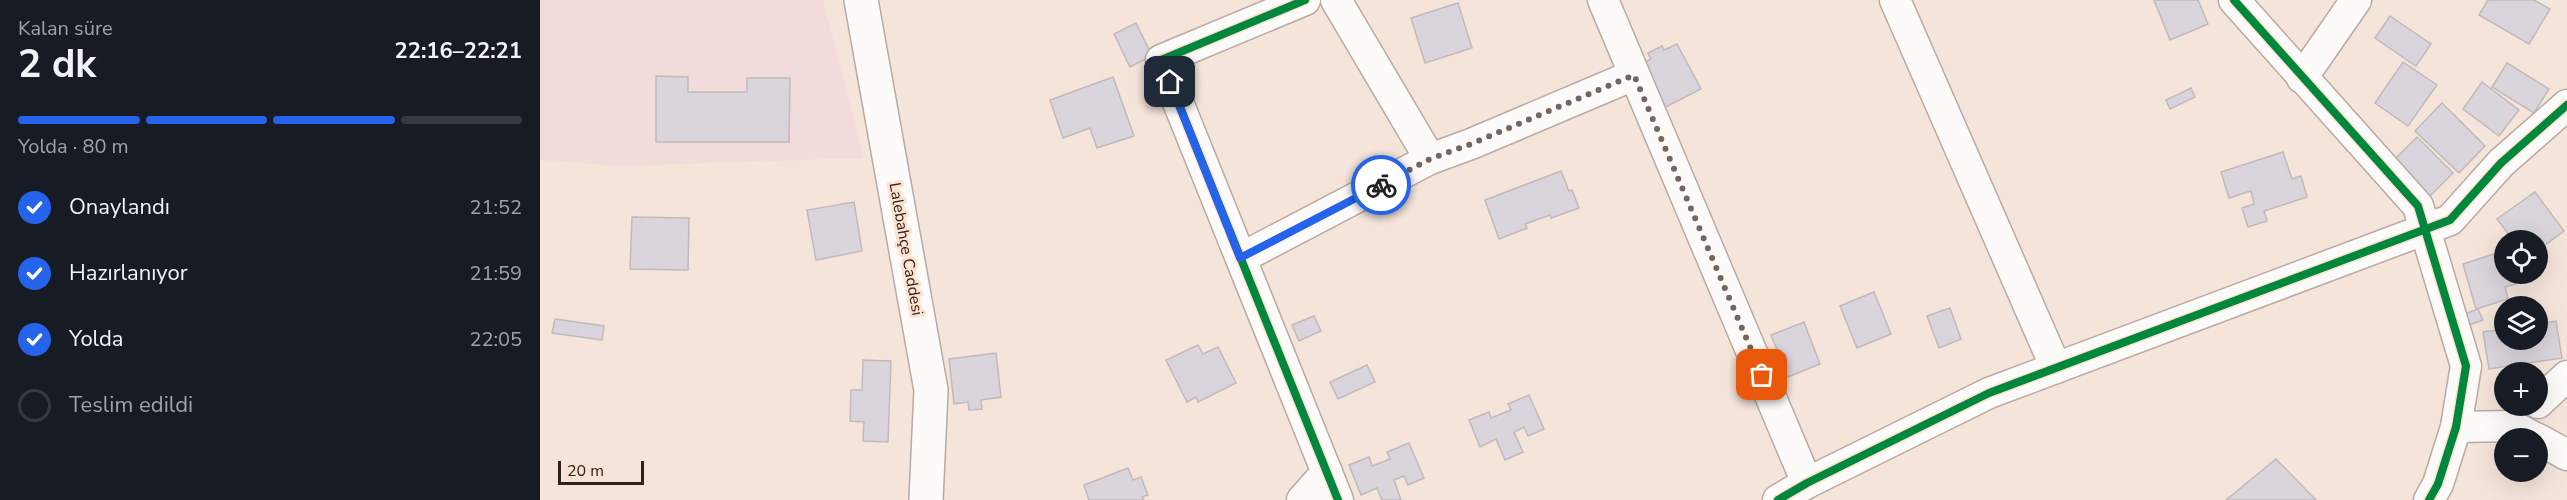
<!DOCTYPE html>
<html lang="tr">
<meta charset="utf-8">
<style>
:root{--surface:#171b24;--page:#242831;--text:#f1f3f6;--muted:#9ea1a6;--line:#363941;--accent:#2563eb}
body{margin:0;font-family:"Nunito Sans",sans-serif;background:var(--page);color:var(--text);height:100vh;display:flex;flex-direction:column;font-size:22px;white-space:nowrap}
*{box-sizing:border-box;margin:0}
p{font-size:20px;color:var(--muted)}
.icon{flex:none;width:33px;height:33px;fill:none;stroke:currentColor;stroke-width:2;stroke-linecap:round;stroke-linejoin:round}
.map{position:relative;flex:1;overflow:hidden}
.drawer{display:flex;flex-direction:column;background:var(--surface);width:540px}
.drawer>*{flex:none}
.tools{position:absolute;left:1954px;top:230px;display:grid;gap:12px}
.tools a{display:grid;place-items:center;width:54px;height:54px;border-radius:50%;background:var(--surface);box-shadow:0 6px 24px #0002;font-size:30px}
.scale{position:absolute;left:18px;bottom:15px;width:86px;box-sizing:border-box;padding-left:6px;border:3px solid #2d221b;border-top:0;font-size:16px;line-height:21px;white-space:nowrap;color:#2d221b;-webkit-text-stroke:4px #ffe1cf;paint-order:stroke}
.pin{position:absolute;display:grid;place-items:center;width:51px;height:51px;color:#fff;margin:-26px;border-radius:12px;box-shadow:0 3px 9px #0006}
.courier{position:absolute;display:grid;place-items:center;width:60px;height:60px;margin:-30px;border:4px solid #2563eb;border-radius:50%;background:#fff;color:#222;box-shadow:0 2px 8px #0007}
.summary em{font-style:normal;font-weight:700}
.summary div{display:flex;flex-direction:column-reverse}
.summary{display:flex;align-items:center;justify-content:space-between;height:102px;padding:0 18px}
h1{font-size:39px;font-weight:700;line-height:45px}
.bar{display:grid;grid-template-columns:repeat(4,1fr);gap:9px 6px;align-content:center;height:72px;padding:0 18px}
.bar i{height:8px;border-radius:4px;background:var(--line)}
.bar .active{background:var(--accent)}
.bar p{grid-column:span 4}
ol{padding:0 18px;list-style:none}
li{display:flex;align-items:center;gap:18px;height:66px}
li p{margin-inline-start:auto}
li .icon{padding:6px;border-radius:50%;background:var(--accent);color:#fff;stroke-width:4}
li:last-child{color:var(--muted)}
li i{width:33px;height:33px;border:3px solid var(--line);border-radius:50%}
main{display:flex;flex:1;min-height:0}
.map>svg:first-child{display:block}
.education{fill:#f2dcdb}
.building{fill:#dad4dc;stroke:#c1babb;stroke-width:1.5}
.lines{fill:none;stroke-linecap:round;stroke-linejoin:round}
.street-casing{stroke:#b8aba4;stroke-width:33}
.secondary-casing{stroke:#b8aba4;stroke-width:36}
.street{stroke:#fdfbf9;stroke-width:30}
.secondary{stroke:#fdfbf9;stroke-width:33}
.cycleway-casing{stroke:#ffe1cf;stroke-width:11}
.cycleway{stroke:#00873e;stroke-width:8}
.done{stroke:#73665e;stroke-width:6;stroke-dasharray:0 10.8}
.route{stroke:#2563eb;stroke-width:8}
.labels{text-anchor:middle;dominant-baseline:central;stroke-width:6;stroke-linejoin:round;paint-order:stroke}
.street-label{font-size:16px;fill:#2d221b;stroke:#ffe1cf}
</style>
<main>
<section class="drawer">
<div class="summary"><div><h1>2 dk</h1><p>Kalan süre</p></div><em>22:16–22:21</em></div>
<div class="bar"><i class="active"></i><i class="active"></i><i class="active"></i><i></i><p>Yolda · 80 m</p></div>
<ol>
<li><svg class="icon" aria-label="check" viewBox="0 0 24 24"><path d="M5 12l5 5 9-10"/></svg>Onaylandı<p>21:52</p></li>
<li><svg class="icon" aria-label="check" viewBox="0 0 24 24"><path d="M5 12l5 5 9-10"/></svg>Hazırlanıyor<p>21:59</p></li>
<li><svg class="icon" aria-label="check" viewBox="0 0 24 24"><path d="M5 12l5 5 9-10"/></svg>Yolda<p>22:05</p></li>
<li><i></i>Teslim edildi</li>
</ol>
</section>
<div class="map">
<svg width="2027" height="500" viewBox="0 0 2027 500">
<rect width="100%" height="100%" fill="#f4e4da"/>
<polygon class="education" points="0,0 283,0 324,158 81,166 0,160"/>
<g class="building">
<polygon points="1614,0 1658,0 1668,24 1630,40"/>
<polygon points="1948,0 1994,0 2010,9 1989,44 1939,15"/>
<polygon points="918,3 932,48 885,63 871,18"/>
<polygon points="1850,16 1891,44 1876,66 1835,38"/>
<polygon points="596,23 612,56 590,67 574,34"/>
<polygon points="1137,44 1161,89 1116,112 1093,68 1111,59 1108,53 1122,46 1124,50"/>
<polygon points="1863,62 1897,85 1868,126 1835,103"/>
<polygon points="1967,63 2009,89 1994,113 1952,87"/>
<polygon points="116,76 148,77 148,92 207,92 207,78 250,78 249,142 116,142"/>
<polygon points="573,77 594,136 557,148 550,128 523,138 510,100"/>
<polygon points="1942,82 1979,110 1959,136 1923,109"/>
<polygon points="1651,88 1655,97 1630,109 1626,100"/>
<polygon points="1902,103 1945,146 1919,173 1875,131"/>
<polygon points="1877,137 1913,173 1885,201 1849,165"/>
<polygon points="1743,152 1752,179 1761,176 1767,197 1724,211 1727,221 1708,227 1702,208 1714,204 1711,191 1689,198 1681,172"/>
<polygon points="1021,171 1029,191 1032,190 1039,208 1011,218 1010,215 985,224 987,228 959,239 945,200"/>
<polygon points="1995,192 2024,231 1998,250 1998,240 1973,240 1957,219"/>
<polygon points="314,202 322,251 276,260 267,210"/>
<polygon points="92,217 149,218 148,270 90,269"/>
<polygon points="1954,254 1960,274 1973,273 1976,284 1965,287 1968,299 1936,309 1923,264"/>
<polygon points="1334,292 1351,334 1317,348 1300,306"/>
<polygon points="1410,308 1421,339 1399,348 1387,316"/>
<polygon points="1938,309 1943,320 1922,328 1917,317"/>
<polygon points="774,316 781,331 759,341 752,325"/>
<polygon points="15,319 64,326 62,340 12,333"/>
<polygon points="2016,321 2022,358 1949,369 1943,332 1965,329 1965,339 1998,339 1998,324"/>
<polygon points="1264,322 1280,364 1248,377 1231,335"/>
<polygon points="658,345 663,354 678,347 696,383 658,402 656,397 647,402 626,360"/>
<polygon points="456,353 461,397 441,400 442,409 429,410 428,402 414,404 409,359"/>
<polygon points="323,360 351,361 348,442 323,441 324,422 310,421 311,390 322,390"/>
<polygon points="827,365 835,382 798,399 790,382"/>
<polygon points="989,395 1004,429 988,436 984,427 974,432 983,452 965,460 956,439 940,447 929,420 949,412 951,418 971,410 968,404"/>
<polygon points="869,443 884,478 868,485 864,476 854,480 861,500 842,500 837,488 821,495 809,465 829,457 832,466 850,459 847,452"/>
<polygon points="1736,459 1776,500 1686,500"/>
<polygon points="588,468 593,480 601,477 608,495 602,497 604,500 549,500 544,485"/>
</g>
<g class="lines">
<defs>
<g id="street">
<polyline points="765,0 621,60 798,500"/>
<polyline points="1063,0 1267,483"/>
<polyline points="1355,0 1516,368"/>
<polyline points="1694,0 1878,206 1926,366 1916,427 1898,484 1889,500"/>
<polyline points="1762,78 1816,0"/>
<polyline points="890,159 931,144 1094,75"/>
<polyline points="701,258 890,159 796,0"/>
<polyline points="1998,403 2027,376"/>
<polyline points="1916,427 1973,426 1995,438"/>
<polyline points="1998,439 2027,455"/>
<polyline points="762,500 787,472"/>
<polyline points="1238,500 1267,483 1449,393 1910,220 1961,163 2027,105"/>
</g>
<polyline id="secondary" points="321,0 391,390 386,500"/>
</defs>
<use href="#street" class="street-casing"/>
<use href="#secondary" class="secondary-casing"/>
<use href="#street" class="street"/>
<use href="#secondary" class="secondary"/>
<defs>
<g id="cycleway">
<polyline points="765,0 621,60 798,500"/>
<polyline points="1694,0 1878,206 1926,366 1916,427 1898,484 1889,500"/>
<polyline points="1238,500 1267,483 1449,393 1910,220 1961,163 2027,105"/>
</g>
</defs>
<use href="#cycleway" class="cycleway-casing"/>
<use href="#cycleway" class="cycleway"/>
</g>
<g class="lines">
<polyline class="done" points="841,185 890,159 931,144 1094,75 1222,375"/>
<polyline class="route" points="630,82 700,258 841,185"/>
</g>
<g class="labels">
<g class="street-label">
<text transform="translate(366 249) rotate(80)">Lalebahçe Caddesi</text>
</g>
</g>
</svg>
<div class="tools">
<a><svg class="icon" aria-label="locate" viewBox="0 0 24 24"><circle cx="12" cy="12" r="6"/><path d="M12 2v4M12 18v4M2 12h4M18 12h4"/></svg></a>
<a><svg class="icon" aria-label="layers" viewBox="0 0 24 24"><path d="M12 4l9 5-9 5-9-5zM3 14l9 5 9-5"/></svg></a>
<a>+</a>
<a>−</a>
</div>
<div class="scale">20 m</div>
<div class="pin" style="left:1222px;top:375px;background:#ea580c"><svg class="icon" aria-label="bag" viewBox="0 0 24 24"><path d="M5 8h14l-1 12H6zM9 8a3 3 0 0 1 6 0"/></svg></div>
<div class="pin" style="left:630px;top:82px;background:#1f2937"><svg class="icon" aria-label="home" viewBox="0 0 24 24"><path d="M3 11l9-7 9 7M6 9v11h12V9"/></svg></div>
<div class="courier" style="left:841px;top:185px"><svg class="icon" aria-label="bike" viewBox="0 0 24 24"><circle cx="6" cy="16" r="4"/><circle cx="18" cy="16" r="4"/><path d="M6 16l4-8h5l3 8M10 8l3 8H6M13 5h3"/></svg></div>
</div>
</main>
